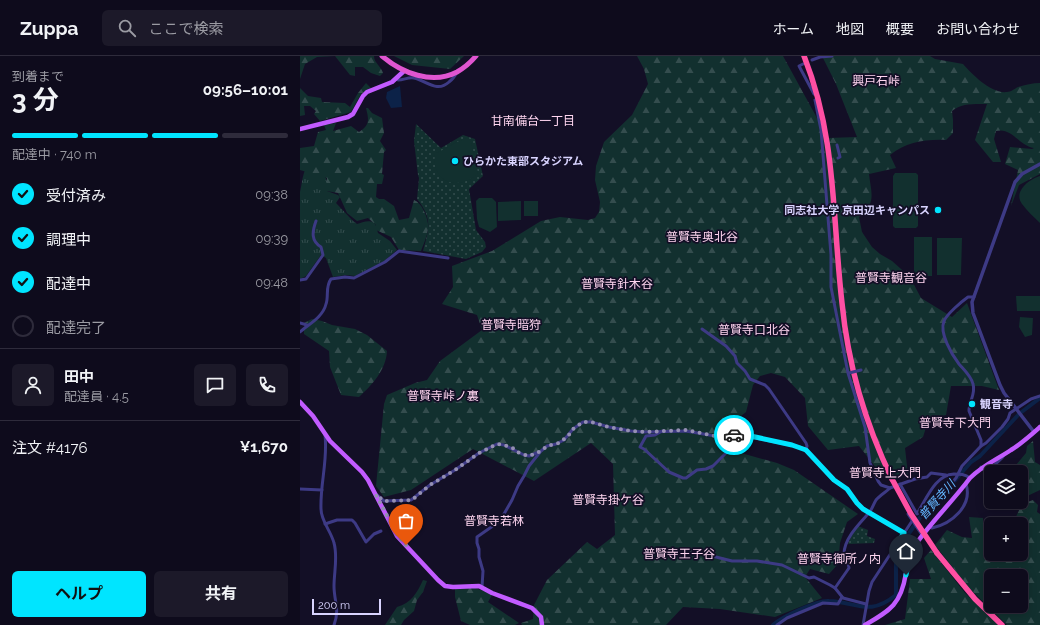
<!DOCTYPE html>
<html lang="ja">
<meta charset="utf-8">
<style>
:root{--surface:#0e0b1c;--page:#1c1929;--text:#f1f3f6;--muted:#9b9ba3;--line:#2e2b3b;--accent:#00e5ff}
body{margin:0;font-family:Raleway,"Noto Sans JP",sans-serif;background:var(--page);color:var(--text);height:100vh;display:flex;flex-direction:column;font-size:15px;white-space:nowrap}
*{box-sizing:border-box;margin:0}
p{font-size:13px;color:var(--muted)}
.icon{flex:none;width:22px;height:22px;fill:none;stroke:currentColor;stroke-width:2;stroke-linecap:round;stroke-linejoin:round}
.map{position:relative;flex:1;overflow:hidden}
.details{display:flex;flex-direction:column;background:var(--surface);width:300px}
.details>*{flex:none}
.controls{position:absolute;left:684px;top:409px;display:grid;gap:8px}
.controls a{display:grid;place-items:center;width:44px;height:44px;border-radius:6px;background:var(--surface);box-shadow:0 2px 10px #0003,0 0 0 1px var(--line);font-size:20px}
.scale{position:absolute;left:12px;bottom:10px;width:69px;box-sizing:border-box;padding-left:4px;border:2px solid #d9d4ff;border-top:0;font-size:11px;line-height:14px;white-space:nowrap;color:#d9d4ff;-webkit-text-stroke:3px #130f26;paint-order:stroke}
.pin{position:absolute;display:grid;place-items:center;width:34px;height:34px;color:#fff;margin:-41px -17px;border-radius:50% 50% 50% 0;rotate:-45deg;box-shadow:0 0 4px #0007}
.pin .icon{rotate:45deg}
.courier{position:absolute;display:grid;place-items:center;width:40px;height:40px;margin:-20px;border:3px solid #00e5ff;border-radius:50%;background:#fff;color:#222;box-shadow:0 1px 5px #0007}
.head em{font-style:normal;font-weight:700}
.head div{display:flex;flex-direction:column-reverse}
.head{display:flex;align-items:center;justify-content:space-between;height:68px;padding:0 12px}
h1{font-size:26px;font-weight:700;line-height:30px}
.bar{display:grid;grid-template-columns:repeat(4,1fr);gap:6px 4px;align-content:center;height:48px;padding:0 12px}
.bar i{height:5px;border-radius:3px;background:var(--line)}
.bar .on{background:var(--accent)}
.bar p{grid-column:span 4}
.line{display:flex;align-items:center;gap:10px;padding:0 12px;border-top:1px solid var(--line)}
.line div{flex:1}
.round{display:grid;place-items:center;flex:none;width:42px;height:42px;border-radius:6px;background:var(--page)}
ol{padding:0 12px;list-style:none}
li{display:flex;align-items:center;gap:12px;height:44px}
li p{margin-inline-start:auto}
li .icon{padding:4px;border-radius:50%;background:var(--accent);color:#111;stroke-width:4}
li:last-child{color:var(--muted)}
li i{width:22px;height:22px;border:2px solid var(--line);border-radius:50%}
.action{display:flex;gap:8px;margin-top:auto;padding:8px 12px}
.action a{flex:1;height:46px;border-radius:6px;background:var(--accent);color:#111;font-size:16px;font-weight:700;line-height:46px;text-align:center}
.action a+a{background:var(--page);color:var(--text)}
header{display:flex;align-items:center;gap:24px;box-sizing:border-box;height:56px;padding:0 20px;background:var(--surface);border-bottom:1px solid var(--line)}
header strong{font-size:19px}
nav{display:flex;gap:22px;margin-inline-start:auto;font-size:14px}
.search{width:280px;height:36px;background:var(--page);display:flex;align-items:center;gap:10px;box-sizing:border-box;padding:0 14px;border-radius:6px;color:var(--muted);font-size:15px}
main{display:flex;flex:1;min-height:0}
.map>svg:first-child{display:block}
.grass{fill:url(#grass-tufts)}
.forest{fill:url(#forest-firs);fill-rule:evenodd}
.park{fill:url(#park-dots)}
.pitch{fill:#12302f}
.water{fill:#0c2248}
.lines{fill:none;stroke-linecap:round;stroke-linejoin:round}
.river{stroke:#0c2248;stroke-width:4}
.minor{stroke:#3d3a85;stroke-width:3}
.tertiary{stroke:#3d3a85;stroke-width:3.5}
.primary{stroke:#c25bff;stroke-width:4.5}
.trunk{stroke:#e055d1;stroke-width:5}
.motorway{stroke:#ff4fa3;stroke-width:5.5}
.minor-bridge{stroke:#3d3a85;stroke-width:3}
.motorway-bridge{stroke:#ff4fa3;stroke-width:5.5}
.done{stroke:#948fb3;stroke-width:4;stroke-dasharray:0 7.2}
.route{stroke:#00e5ff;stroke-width:5}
.poi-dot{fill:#00e5ff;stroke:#130f26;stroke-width:1.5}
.labels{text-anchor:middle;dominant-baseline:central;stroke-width:3.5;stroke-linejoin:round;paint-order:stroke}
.poi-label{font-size:11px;font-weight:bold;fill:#d9d4ff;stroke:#130f26;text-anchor:start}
.neighbourhood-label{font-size:12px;fill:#ffd6f0;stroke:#130f26}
.water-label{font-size:12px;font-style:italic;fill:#62b6ff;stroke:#130f26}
</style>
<header>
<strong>Zuppa</strong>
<div class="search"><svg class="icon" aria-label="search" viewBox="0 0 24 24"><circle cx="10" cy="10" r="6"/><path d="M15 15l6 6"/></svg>ここで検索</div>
<nav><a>ホーム</a><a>地図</a><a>概要</a><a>お問い合わせ</a></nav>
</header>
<main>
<section class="details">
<div class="head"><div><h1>3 分</h1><p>到着まで</p></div><em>09:56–10:01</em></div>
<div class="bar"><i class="on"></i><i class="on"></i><i class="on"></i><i></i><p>配達中 · 740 m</p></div>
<ol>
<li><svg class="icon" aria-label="check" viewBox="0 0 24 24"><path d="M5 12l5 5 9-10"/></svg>受付済み<p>09:38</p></li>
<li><svg class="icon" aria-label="check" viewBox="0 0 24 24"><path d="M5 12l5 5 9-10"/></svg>調理中<p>09:39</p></li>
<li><svg class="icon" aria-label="check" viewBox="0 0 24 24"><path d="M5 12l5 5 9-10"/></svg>配達中<p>09:48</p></li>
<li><i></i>配達完了</li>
</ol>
<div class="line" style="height:72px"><a class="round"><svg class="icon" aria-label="person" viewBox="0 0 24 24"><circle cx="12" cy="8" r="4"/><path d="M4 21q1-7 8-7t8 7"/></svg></a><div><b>田中</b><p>配達員 · 4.5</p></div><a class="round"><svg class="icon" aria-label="chat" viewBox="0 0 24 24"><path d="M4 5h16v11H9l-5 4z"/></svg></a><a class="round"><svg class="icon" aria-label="phone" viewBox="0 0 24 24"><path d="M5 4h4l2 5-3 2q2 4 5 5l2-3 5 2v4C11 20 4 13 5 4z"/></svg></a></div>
<div class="line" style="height:52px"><div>注文 #4176</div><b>¥1,670</b></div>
<div class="action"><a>ヘルプ</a><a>共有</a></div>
</section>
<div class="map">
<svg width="740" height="569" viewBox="0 0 740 569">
<defs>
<pattern id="grass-tufts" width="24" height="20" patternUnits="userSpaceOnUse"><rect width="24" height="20" fill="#12302f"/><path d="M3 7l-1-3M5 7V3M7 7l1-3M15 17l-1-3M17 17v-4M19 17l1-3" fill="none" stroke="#344d4e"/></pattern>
<pattern id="forest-firs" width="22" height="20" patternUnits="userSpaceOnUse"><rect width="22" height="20" fill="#12302f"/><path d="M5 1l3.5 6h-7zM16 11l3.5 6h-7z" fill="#344d4e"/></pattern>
<pattern id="park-dots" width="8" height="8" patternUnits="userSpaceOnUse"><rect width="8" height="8" fill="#12302f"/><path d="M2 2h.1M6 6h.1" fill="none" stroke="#344d4e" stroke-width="1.8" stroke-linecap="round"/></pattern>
</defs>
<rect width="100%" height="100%" fill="#130f26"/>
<path class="grass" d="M 5,114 C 11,116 26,117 27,125 C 28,128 27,132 27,135 L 38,139 L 40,141 L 36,147 L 52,164 L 57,168 C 63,166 73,162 76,170 C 77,172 77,174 78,177 L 90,185 L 97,194 L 84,205 L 55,220 L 46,219 L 33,221 L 26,202 L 21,199 L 6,220 L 0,223 L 0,136 C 2,128 2,122 5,114 Z"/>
<g class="forest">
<path d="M 0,0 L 74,0 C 74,7 81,10 83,17 L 80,20 L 71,17 L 63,11 L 55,11 L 55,20 L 50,19 L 35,0 L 17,1 L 5,8 L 0,23 Z"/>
<polygon points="94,0 164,0 150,13 112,9"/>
<path d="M 337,0 L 483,0 L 528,82 L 557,81 L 536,28 L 522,0 L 630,0 L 635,3 L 663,8 C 672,18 691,38 707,36 C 711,36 714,33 718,31 C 725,29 733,27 740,27 L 740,118 L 719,129 L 711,150 L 718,114 L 705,108 L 710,91 L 732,93 L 734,92 C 718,89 712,71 696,75 L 694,83 L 701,106 L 693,106 L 675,84 L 687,48 C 675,48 661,47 652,55 L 653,64 L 653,77 L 646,84 C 626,83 606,86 590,99 L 596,112 L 569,118 C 571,137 577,147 559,161 L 562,176 L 572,191 L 580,198 L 592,205 L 610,221 L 621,242 L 652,261 L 667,247 L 699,334 L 682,330 L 651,330 L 646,359 L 629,362 L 623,381 L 605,392 L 608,419 L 581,418 L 559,390 L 528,394 L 508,370 L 505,342 L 485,321 L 471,317 L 460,320 L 453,329 L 446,356 L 432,367 L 428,373 L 427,382 L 430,389 L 441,397 L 477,407 L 494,414 L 558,458 L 547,466 L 540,487 L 538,508 L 529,518 L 510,513 L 505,521 L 522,542 L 475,561 L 420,553 L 383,551 L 366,569 L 222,569 L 221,567 L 233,563 L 234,549 L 247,524 L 287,486 L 297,493 L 315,479 L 313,408 L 291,387 L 234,425 L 173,393 L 111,434 L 84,441 L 76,430 L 84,348 L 87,339 L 115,327 L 127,324 L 140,305 L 182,274 L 177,259 L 142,248 L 153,231 L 152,210 L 192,195 L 241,165 L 260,161 L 288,164 L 295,162 L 299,156 L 300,146 L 295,124 L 296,110 L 304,86 L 332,59 L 348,28 L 344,13 Z"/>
<polygon points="66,27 71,32 61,38 51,56 20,65 14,58 16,55 10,50 4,50 5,59 0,60 0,32 8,40 21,42 22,46 45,47 50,51 58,37"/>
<path d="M 66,52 L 68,52 L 72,57 L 82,62 L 84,77 L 80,85 L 86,94 L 84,96 L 82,118 L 84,119 L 82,128 L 77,128 L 76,141 L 79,143 L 84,143 L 94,150 L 99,164 L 109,162 L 114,144 C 122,147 127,160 128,168 C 129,176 124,187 121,195 L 99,194 L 91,181 L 76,174 L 76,169 L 68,162 L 57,165 L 47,157 L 38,137 L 27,135 L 27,122 L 0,114 L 0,92 L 14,90 L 18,76 L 26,74 L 24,69 L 36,67 L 33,75 L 51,70 L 59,76 C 70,69 69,64 66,52 Z"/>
<path d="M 12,263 L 22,265 L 32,269 L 55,273 L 67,279 L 87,295 C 86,314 72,329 59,341 L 41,339 L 30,311 L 29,295 L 4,278 L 4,267 Z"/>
<polygon points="733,385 735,406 740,409 740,434 721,443 721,416 710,416 726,397 727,390"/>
<path d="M 733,444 L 738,449 L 737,456 L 740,458 L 740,569 L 707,569 L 670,533 L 635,489 L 647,474 L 662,481 L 672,482 L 669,461 L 683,462 L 683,485 L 691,485 L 691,498 L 721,498 L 721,468 L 717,468 L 715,463 L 722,448 ZM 691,520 L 721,520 L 721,550 L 691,550 Z"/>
<polygon points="631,494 665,537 699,569 585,569 605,563 610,523 631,523 624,502"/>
<path d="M 123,524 L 127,525 L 123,536 L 117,544 L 114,555 L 104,564 L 101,569 L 85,569 L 97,551 C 111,547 117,537 123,524 Z"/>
<polygon points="169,530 187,536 192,539 188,546 219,567 215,569 170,569 161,565 155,541 155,533"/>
</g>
<g class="park">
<path d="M 116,68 L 141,92 L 163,79 L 175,83 L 183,120 L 169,133 L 176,174 L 185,186 L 186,191 L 182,196 L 166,203 L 123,195 C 129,172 133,163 117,143 L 119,122 L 118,119 L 114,85 Z"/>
<polygon points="558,470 568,474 567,480 575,483 574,487 548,488 552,478"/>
</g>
<g class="pitch">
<path d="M 167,82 L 171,86 L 178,117 C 159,136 131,127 135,98 L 163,83 Z"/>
<polygon points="595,117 616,117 618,119 618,170 616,172 595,172 593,170 593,120"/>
<path d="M 740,120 L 740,167 C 734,161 727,155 722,148 C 713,136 729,123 740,120 Z"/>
<polygon points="179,142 192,142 196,146 197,171 190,176 179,171 177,163 176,145"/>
<polygon points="221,145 221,164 198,165 198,146"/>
<rect x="224" y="145" width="14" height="15"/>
<rect x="614" y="181" width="18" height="39"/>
<polygon points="637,182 662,182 661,219 637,219"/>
<polygon points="716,240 740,240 740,255 717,255"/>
<polygon points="720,261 733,262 732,279 725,281 719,271"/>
</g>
<polygon class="water" points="100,30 102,51 91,52 86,42 87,36"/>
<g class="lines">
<path class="river" d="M 473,569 C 482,561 517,544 529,545 C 557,546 569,561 596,539 L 596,505 L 603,486 L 621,460 L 637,445 L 671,406 L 680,400 L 719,358 L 740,342"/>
<g class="minor">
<polyline points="512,4 520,1 532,0"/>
<polyline points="503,8 499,10 514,38"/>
<path d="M 96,22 L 98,24 C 104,24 108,21 114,22 C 127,25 137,37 149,26 C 153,23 155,20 157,16"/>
<polyline points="515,44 521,74 531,199 531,231 548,317 565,371 570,407 578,425 581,429 590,432 615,423 627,421 631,417 646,419"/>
<polyline points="537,89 540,101 538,102"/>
<path d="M 0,224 L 6,223 L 23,199 L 21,191 C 11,185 12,176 16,165"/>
<path d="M 674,241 L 668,241 C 661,246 647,258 644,265 C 639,277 652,299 659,308 C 664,314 671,320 673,328 C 676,338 669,345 669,355 L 681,384 L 681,390"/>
<polyline points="0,267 7,269"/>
<polyline points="402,273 426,290 435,300 437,307 445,315 450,323 465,329 469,333 506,387 507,390 506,394"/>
<path d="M 0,276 C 9,268 23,261 26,248 C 29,240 25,231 31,223 L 45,221 L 54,222 L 85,206 L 99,195 L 148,202"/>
<polyline points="362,375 355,379 346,380 340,391 344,393 369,416 383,422 386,422 397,414 406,413 413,410 437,386 436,379"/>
<path d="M 25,379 C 28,404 20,428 21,453 C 21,465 31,475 34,487 C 38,501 34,516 34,530 C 34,545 40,554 34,569"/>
<polyline points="681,411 691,420"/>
<polyline points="687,416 702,402 704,399"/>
<polyline points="600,428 617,458 649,430 656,422 662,410 681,390 686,387 702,371 708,363 710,357 731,343 740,340"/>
<polyline points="0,433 22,434"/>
<polyline points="77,439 84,445 111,444 130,429 155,414 179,397 197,388 204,389 224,399 229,400 239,396"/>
<path d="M 618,456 C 627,442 635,419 654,418 C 660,418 665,418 670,422"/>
<polyline points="608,458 622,479"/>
<polyline points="25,468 37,464 52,464 55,467 66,486 74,478 81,475"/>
<path d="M 629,471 L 632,472 C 651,468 673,450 666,428"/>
<polyline points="598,486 604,489 614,501 610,512 607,515"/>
<polyline points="412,500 432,505 457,505 482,509 509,522 514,521 530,529 535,532 543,542 566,548"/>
<polyline points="182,531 183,515 179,501 179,493 177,487 177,481 200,465 212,444 218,430 224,420 229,410 241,395 247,390 256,388 264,384 273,373 283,366 291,366 309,371 331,375 344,376 386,375 415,380 440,379 500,391 506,394 533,424 547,433 557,447 563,453 604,477"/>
<path d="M 535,532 L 549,512 C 549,507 544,504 544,498 C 544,483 559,468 568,458 C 572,454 573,449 576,444 C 580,439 586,436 590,432"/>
<polyline points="477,569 487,562 523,547 538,548 542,541"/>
<polyline points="563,569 569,535 572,526 614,462"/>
</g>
<polyline class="tertiary" points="734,376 704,337 700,329 673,257 672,246 676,235 715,126 722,118 740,108"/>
<g class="primary">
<polyline points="0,73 48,61 53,58 63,40 67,36 92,26 104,15"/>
<polyline points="0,346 13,360 30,385 62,416 68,424 97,480 138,524 145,530 153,531 179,530 192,537 232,552 241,561 242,569"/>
<path d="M 565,569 C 591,554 601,548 606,517 C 607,507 610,497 616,488 C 632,465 653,445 670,422 C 683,409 696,404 711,394 C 721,388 731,379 740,371"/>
</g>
<path class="trunk" d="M 82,0 C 102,17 132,29 157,16 C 164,12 171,6 176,0"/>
<g class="motorway">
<path d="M 504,0 C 537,83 532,161 542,247 C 548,309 565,367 592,423"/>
<polyline points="637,497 675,543 702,569"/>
</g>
<polyline class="minor-bridge" points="549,317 561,314"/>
<polyline class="motorway-bridge" points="592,423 611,458 637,497"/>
</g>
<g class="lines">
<polyline class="done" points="106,489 98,480 76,439 78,439 82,444 84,445 112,444 130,429 155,414 179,397 197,388 204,389 215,393 219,397 229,400 241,395 247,390 259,387 268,380 273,373 283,366 291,366 309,371 331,375 344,376 386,374 415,380 434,379"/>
<polyline class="route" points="434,379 446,379 492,389 506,394 534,424 547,433 557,447 563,453 604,477 598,486 604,489 611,496 606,519"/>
</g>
<g class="poi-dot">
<circle cx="155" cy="105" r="4"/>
<circle cx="638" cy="154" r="4"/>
<circle cx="672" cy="348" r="4"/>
</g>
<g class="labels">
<g class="poi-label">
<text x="163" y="105">ひらかた東部スタジアム</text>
<text x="630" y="154" text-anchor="end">同志社大学 京田辺キャンパス</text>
<text x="680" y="348">観音寺</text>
</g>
<g class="neighbourhood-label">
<text x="576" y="25">興戸石峠</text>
<text x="233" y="65">甘南備台一丁目</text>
<text x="402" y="181">普賢寺奥北谷</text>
<text x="591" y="222">普賢寺観音谷</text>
<text x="317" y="228">普賢寺針木谷</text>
<text x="211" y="269">普賢寺暗狩</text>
<text x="454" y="274">普賢寺口北谷</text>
<text x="143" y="340">普賢寺峠ノ裏</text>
<text x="655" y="367">普賢寺下大門</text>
<text x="585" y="417">普賢寺上大門</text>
<text x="308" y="444">普賢寺掛ケ谷</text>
<text x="194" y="465">普賢寺若林</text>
<text x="379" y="498">普賢寺王子谷</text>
<text x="539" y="503">普賢寺御所ノ内</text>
</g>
<g class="water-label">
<text transform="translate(637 444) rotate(-48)">普賢寺川</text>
</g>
</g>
</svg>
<div class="controls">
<a><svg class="icon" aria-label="layers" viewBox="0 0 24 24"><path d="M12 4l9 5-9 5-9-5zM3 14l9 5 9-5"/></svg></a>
<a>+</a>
<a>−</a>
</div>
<div class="scale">200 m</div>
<div class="pin" style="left:106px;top:489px;background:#ea580c"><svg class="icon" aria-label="bag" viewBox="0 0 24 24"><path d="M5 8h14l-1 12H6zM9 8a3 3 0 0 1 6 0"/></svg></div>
<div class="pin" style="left:606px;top:519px;background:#1f2937"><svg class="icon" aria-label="home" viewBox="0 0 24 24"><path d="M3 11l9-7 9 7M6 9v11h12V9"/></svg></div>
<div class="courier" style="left:434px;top:379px"><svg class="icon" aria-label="car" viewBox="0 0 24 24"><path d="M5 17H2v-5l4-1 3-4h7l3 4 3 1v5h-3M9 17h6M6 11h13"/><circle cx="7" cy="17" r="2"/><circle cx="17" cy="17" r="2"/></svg></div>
</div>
</main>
